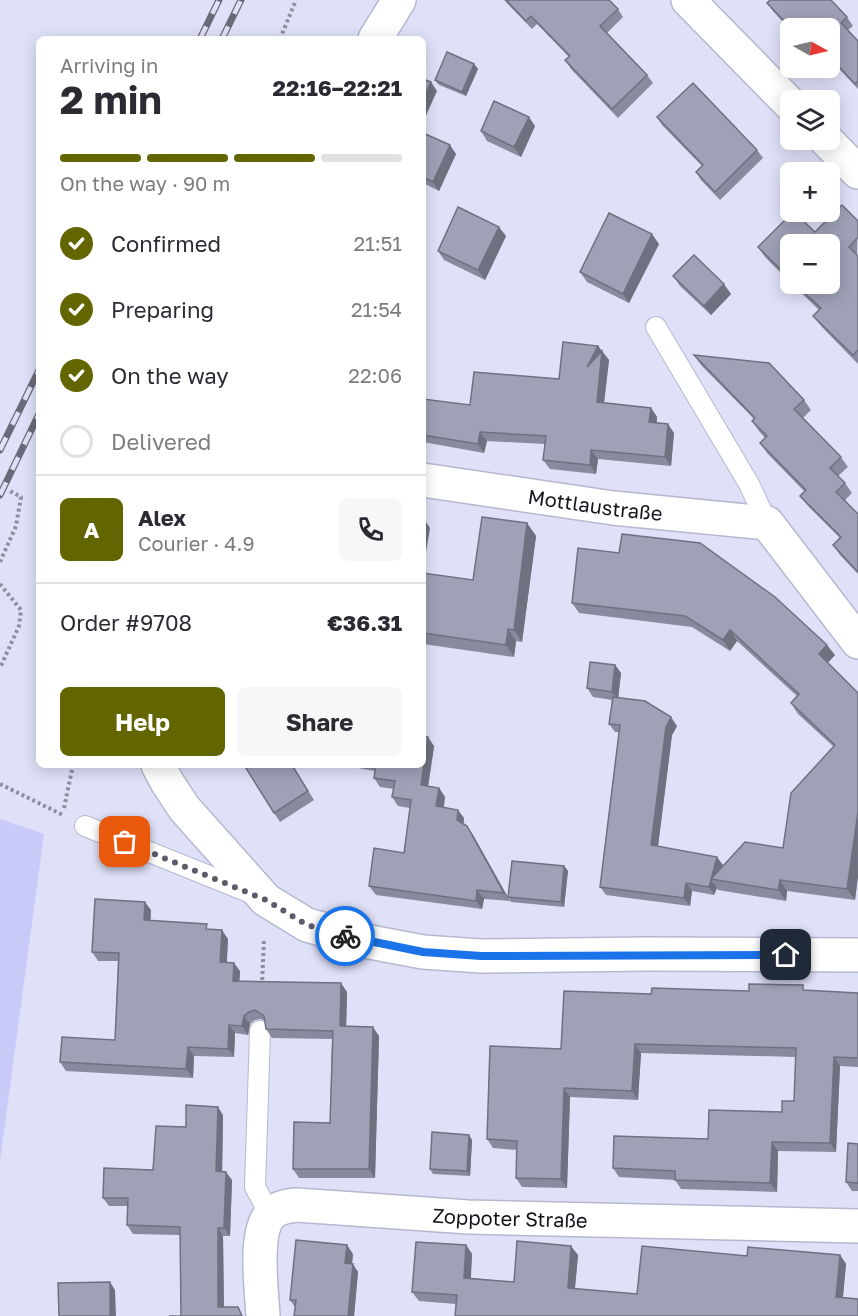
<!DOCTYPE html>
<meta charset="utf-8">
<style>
:root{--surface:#fff;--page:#f7f7f7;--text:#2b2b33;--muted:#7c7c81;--line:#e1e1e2;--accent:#636500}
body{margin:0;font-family:"Golos Text",sans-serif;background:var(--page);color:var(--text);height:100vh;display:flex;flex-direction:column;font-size:22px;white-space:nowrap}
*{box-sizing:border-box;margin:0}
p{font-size:20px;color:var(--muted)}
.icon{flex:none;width:33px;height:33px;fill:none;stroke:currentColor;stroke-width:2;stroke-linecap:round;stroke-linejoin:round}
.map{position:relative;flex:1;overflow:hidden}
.drawer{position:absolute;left:36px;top:36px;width:390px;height:732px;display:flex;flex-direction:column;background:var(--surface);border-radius:9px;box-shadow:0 3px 15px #0003}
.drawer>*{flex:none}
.needle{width:39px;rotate:98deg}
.controls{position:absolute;left:780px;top:18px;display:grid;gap:12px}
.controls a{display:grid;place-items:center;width:60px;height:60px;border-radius:9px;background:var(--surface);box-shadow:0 3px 15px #0003;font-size:30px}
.pin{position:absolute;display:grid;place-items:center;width:51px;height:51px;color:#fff;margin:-26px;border-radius:12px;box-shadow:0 3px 9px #0006}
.courier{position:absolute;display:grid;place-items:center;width:60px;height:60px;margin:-30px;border:4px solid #1a73e8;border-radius:50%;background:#fff;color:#222;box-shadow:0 2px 8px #0007}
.summary em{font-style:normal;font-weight:700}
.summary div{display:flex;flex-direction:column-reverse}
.summary{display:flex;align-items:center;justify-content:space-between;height:102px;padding:0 24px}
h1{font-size:39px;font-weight:700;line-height:45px}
.bar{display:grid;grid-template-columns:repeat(4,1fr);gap:9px 6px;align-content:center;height:72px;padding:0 24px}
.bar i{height:8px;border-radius:4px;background:var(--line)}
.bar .on{background:var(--accent)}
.bar p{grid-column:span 4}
.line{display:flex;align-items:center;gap:15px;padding:0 24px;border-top:2px solid var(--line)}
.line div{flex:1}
.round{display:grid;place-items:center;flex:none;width:63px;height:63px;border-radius:9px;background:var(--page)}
ol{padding:0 24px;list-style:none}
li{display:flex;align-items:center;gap:18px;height:66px}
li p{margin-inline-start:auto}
li .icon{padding:6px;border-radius:50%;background:var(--accent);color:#fff;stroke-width:4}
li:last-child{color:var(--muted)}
li i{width:33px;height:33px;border:3px solid var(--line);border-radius:50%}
.primary-button{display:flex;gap:12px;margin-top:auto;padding:12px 24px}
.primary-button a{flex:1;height:69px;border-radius:9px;background:var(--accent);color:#fff;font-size:24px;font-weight:700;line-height:69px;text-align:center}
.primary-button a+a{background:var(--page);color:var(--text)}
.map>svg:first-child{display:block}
.green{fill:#c8cbf8}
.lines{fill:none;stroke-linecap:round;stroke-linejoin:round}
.service-casing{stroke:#b6b8ce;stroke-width:22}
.minor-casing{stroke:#b6b8ce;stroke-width:36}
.path{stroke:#8d8e9f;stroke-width:4;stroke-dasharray:3 3;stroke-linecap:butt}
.service{stroke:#fff;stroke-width:20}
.minor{stroke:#fff;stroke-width:33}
.rail-casing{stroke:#6a6b79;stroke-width:7}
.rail{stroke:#dfe1f8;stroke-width:4.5;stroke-dasharray:14;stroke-linecap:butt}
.wall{fill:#898a9d}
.shaded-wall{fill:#6f7180}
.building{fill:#9fa1b7;stroke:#6f7180;stroke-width:1.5}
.done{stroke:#5b5c69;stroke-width:6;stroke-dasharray:0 10.8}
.route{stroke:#1a73e8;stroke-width:8}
.labels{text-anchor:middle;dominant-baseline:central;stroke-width:4.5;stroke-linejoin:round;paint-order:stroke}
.street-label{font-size:20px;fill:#14141c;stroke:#dfe1f8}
</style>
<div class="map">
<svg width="858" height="1316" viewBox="0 0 858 1316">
<rect width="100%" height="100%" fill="#dfe1f8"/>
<polygon class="green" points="0,819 44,834 0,1161"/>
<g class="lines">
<defs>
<g id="service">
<polyline points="656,327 749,484 767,523"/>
<polyline points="85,826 256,895"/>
<polyline points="260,1031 255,1187 270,1215"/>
</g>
<g id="minor">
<polyline points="688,0 790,104"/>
<polyline points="375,39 399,0"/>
<polyline points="826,140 858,172"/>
<path id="s1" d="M 423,480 L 613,508 L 767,523 L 858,642"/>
<polyline points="158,765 167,782 184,808 266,900 307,925 370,942 423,952 481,956 646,954 858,955"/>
<path id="s2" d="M 263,1316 C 262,1292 253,1232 271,1214 C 278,1207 287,1206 297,1205 L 468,1217 L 858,1226"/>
</g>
</defs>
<use href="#service" class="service-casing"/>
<use href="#minor" class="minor-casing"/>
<g class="path">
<polyline points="280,39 296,0"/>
<polyline points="0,562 16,526 21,497 10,491"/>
<polyline points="0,584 21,610 19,626 0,668"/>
<polyline points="0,784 63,815"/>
<polyline points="64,808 73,765"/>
<polyline points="262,986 264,939"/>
</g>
<use href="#service" class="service"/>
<use href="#minor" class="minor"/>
<defs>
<g id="rail">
<polyline points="200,39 219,0"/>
<polyline points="222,39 241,0"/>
<polyline points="0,450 39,370"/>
<polyline points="0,495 39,414"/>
</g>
</defs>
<use href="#rail" class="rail-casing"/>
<use href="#rail" class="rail"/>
</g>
<g class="wall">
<polygon points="504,0 609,0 618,9 623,17 607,33 647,75 653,83 618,118 571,69 565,60 569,57 537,24 532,29"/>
<polygon points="767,3 847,17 853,26 848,30 858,41 858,89 830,59 830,28 790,28 790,30 773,11"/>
<polygon points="474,64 478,69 466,96 439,85 435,80"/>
<polygon points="657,117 757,150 763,158 720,200 701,180 696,172 702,166 662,125"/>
<polygon points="535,126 521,157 487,141 481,131"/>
<polygon points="423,133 456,154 439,191 423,183"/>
<polygon points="858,221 857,255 858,364 821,326 813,316 819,310 792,284 830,284 790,244 790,282 765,257 758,247"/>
<polygon points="506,236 485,280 444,260 438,251"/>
<polygon points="659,244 629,303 587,282 580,272"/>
<polygon points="673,276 731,294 711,315 680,286"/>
<polygon points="598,346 609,360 604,403 651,408 657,417 657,423 674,433 671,466 598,459 596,474 550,469 543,460 545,444 487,441 484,453 423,442 423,399 470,405 559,379"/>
<polygon points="694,355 804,400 811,410 803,418 841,457 848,467 838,476 845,483 852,493 845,500 858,514 858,574 840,555 833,545 840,538 808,506 800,496 805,492 767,453 760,443 765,438 759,431 752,421 754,419 701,365"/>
<polygon points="527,523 536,536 522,642 516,641 514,657 423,644 423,573 473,580"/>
<polygon points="578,548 835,655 828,663 858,693 858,876 855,900 787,891 786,901 718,890 717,888 714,895 692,891 690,906 606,895 600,887 619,732 615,732 609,724 612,700 593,697 587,688 615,665 621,673 618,698 677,726 672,735 658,846 723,865 722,867 783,848 834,747 798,714 791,703 797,696 737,641 730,651 692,627 579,613 572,603"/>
<polygon points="434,746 428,786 439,788 445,797 444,807 464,818 463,824 473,835 510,901 484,899 482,909 376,895 369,886 404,853 410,808 398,806 392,797 394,789 380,787 374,778 375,771 341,765 423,765"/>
<polygon points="292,765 314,800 280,822 274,813"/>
<polygon points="564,866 568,871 564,907 511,902 508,897"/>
<polygon points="151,910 150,920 211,930 228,939 227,962 240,971 239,981 347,992 346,1027 379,1036 375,1178 299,1178 293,1169 330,1123 332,1039 272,1038 266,1029 265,1021 261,1019 255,1020 250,1024 248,1035 235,1033 234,1057 194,1056 193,1078 66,1071 60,1062 115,1040 118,961 98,961 92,952"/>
<polygon points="807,990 858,993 858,1067 840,1066 836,1152 778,1151 777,1192 681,1189 675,1180 619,1177 613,1168 708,1139 782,1112 794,1101 796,1057 641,1053 638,1100 570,1097 567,1188 522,1187 516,1178 517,1150 493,1148 487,1139 561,1049 651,994"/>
<polygon points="223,1115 222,1171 232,1180 230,1236 223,1236 224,1307 181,1316 180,1235 133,1234 127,1225 128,1206 109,1206 103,1198 153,1170 186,1127"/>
<polygon points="469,1135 472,1140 470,1176 433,1174 430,1169"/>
<polygon points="858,1144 858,1191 852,1191 846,1182"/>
<polygon points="466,1245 472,1254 471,1278 514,1282 578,1255 575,1289 637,1294 747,1256 840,1255 846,1264 843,1297 456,1304 419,1301 412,1292"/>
<polygon points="353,1254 352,1264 358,1272 354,1316 294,1316 295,1307 290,1300"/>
</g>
<g class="shaded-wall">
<polygon points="474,64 478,69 466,96 462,92"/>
<polygon points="431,82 437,91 423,122 423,99"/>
<polygon points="529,117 535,126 521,157 514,147"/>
<polygon points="450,145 456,154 439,191 433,182"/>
<polygon points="499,227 506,236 485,280 478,270"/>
<polygon points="652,234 659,244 629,303 623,294"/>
<polygon points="724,284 731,294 711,315 704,306"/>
<polygon points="598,346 609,360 603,411 597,402 587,367"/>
<polygon points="651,408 657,417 656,431 649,422"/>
<polygon points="668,424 674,433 671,466 665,457"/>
<polygon points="480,432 487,441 484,453 478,444"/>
<polygon points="591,450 598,459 596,474 590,465"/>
<polygon points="424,519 430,528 423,570 423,525"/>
<polygon points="527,523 536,536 522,642 514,630"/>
<polygon points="508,629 516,641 514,657 506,645"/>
<polygon points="730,630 737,641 730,651 723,640"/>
<polygon points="827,645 835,655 826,664 819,654"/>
<polygon points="615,665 621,673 618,700 612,692"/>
<polygon points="671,717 677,726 672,735 657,854 651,845 666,727"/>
<polygon points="428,737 434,746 427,794 421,785"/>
<polygon points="439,788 445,797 442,815 436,806"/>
<polygon points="458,810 464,818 463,829 457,820"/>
<polygon points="858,812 858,876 855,900 847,889"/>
<polygon points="467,826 473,835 510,901 504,893"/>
<polygon points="717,857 723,865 719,881 711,879"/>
<polygon points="564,866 568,871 564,907 561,902"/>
<polygon points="711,880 717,888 714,895 709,887"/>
<polygon points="780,880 787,891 786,901 778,890"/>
<polygon points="686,883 692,891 690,906 684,898"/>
<polygon points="477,890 484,899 482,909 476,901"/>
<polygon points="145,902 151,910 150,928 144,920"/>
<polygon points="222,930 228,939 226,971 220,962"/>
<polygon points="234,963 240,971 239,989 233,981"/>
<polygon points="341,983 347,992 346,1035 340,1026"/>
<polygon points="244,1016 250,1024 248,1035 242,1026"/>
<polygon points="229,1025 235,1033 234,1057 228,1049"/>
<polygon points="373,1027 379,1036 375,1178 369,1169"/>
<polygon points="635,1044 641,1053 638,1100 632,1091"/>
<polygon points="188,1047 194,1056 193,1078 186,1069"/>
<polygon points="834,1057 840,1066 836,1152 830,1143"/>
<polygon points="564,1088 570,1097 567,1188 561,1179"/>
<polygon points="218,1107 223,1115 222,1180 216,1171"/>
<polygon points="469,1135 472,1140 470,1176 467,1171"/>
<polygon points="772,1142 778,1151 777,1192 770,1183"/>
<polygon points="226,1172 232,1180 230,1236 224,1228"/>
<polygon points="218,1228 223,1236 224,1316 218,1307"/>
<polygon points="347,1245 353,1254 351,1272 345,1263"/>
<polygon points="466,1245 472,1254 470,1287 464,1278"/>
<polygon points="571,1246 578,1255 574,1297 568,1288"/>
<polygon points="840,1255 846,1264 842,1306 836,1297"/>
<polygon points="353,1264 358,1272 354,1316 348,1316"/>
<polygon points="110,1282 115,1290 116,1316 110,1316"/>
</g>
<g class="building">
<polygon points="506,0 609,0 618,9 600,26 647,75 612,109 565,60 570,56 531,16 526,21"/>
<polygon points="770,0 831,0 847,17 841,23 858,41 858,81 855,84 830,57 830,28 791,28 767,3"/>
<polygon points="447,52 474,64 462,92 435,80"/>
<polygon points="423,79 431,82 423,99"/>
<polygon points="693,83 757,150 715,192 696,172 703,165 657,117"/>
<polygon points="494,101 529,117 514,147 481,131"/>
<polygon points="423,133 450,145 433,182 423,177"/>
<polygon points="842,205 858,221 858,237 849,247 858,256 858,350 853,355 813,316 821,308 795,284 830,284 830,244 790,244 790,279 758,247 793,212 794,212 815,232"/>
<polygon points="458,207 499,227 478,270 438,251"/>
<polygon points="609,213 652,234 623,294 580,272"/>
<polygon points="694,255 724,284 704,306 673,276"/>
<polygon points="563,342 598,346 587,367 602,351 597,402 651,408 649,422 668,424 665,457 591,450 590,465 543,460 546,436 480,432 478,444 423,435 423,399 470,405 474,372 559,379"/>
<polygon points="694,355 769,363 804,400 794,409 841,457 830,468 845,483 836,492 858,514 858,572 833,545 841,537 800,496 806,490 760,443 767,436 752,421 755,418"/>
<polygon points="482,517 527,523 514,630 508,629 506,645 423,633 423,573 473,580"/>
<polygon points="622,534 700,543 775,597 827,645 819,654 858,693 858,812 847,889 780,880 778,890 711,879 745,842 783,848 791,793 835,745 791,703 799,694 730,630 723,640 685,616 572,603 578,548 619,553"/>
<polygon points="590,662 615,665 612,692 587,688"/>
<polygon points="613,697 645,701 671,717 666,727 651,845 717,857 709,887 686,883 684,898 600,887 620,725 609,724"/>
<polygon points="423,736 428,737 421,785 439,788 436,806 458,810 457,820 467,826 504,893 477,890 476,901 369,886 374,848 404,853 411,800 392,797 395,781 374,778 376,765 423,765"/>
<polygon points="244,765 292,765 308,791 274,813"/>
<polygon points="512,861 564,866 561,902 508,897"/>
<polygon points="95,899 145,902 144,920 207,924 206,929 222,930 220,962 234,963 233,981 341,983 340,1026 373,1027 369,1169 293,1169 294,1122 330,1123 333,1031 266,1029 264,1016 255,1010 249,1012 244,1016 242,1026 229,1025 228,1049 188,1047 186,1069 60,1062 62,1037 115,1040 119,953 92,952"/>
<polygon points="749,984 803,985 803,990 858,993 858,1058 834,1057 830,1143 772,1142 770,1183 675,1180 675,1171 613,1168 614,1136 708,1139 709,1110 782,1112 782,1101 794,1101 796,1048 635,1044 632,1091 564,1088 561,1179 516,1178 517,1141 487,1139 490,1046 561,1049 564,991 651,994 652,988 749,991"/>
<polygon points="186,1105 218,1107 216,1171 226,1172 224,1228 218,1228 218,1307 238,1307 242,1316 169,1316 181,1316 180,1227 127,1225 128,1198 103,1198 104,1168 153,1170 156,1126 186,1127"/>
<polygon points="432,1132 469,1135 467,1171 430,1169"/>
<polygon points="848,1143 858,1144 858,1183 846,1182"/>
<polygon points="296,1240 347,1245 345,1263 353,1264 348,1316 294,1316 296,1300 290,1300"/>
<polygon points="517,1241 571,1246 568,1288 637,1294 642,1246 747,1256 748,1247 840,1255 836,1297 858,1299 858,1316 455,1316 457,1295 412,1292 416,1242 466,1245 464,1278 514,1282"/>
<polygon points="110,1282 110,1316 59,1316 58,1283"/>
</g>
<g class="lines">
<polyline class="done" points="125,842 266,900 307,925 345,936"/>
<polyline class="route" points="345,936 423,952 481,956 786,955"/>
</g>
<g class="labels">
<g class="street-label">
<text stroke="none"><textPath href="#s1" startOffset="174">Mottlaustraße</textPath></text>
<text stroke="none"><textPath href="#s2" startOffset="346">Zoppoter Straße</textPath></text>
</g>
</g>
</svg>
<div class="controls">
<a><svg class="needle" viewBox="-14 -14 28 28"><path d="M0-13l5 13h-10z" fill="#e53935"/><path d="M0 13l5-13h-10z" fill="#7c7c81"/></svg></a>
<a><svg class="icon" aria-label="layers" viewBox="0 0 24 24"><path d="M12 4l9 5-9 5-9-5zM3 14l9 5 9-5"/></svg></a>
<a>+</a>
<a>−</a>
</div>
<div class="pin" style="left:125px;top:842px;background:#ea580c"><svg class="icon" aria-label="bag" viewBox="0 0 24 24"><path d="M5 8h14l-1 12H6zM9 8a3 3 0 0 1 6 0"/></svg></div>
<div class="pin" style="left:786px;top:955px;background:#1f2937"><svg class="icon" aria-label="home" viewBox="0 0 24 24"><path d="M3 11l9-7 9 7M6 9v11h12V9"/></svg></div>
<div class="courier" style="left:345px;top:936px"><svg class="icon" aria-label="bike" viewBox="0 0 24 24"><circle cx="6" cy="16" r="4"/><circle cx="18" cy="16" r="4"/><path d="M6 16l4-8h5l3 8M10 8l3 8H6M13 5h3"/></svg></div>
<section class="drawer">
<div class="summary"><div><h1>2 min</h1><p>Arriving in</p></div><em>22:16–22:21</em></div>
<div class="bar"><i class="on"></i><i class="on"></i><i class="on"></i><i></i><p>On the way · 90 m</p></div>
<ol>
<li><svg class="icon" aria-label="check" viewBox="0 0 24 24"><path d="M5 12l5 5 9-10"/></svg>Confirmed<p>21:51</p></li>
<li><svg class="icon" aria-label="check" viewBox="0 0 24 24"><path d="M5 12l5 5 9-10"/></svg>Preparing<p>21:54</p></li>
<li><svg class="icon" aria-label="check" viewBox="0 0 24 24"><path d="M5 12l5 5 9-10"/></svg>On the way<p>22:06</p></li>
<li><i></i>Delivered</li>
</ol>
<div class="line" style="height:108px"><b class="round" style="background:var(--accent);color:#fff">A</b><div><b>Alex</b><p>Courier · 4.9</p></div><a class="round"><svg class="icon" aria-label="phone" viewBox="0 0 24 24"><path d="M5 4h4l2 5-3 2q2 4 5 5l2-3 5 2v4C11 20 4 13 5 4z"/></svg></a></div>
<div class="line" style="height:78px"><div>Order #9708</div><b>€36.31</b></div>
<div class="primary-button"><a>Help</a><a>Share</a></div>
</section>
</div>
